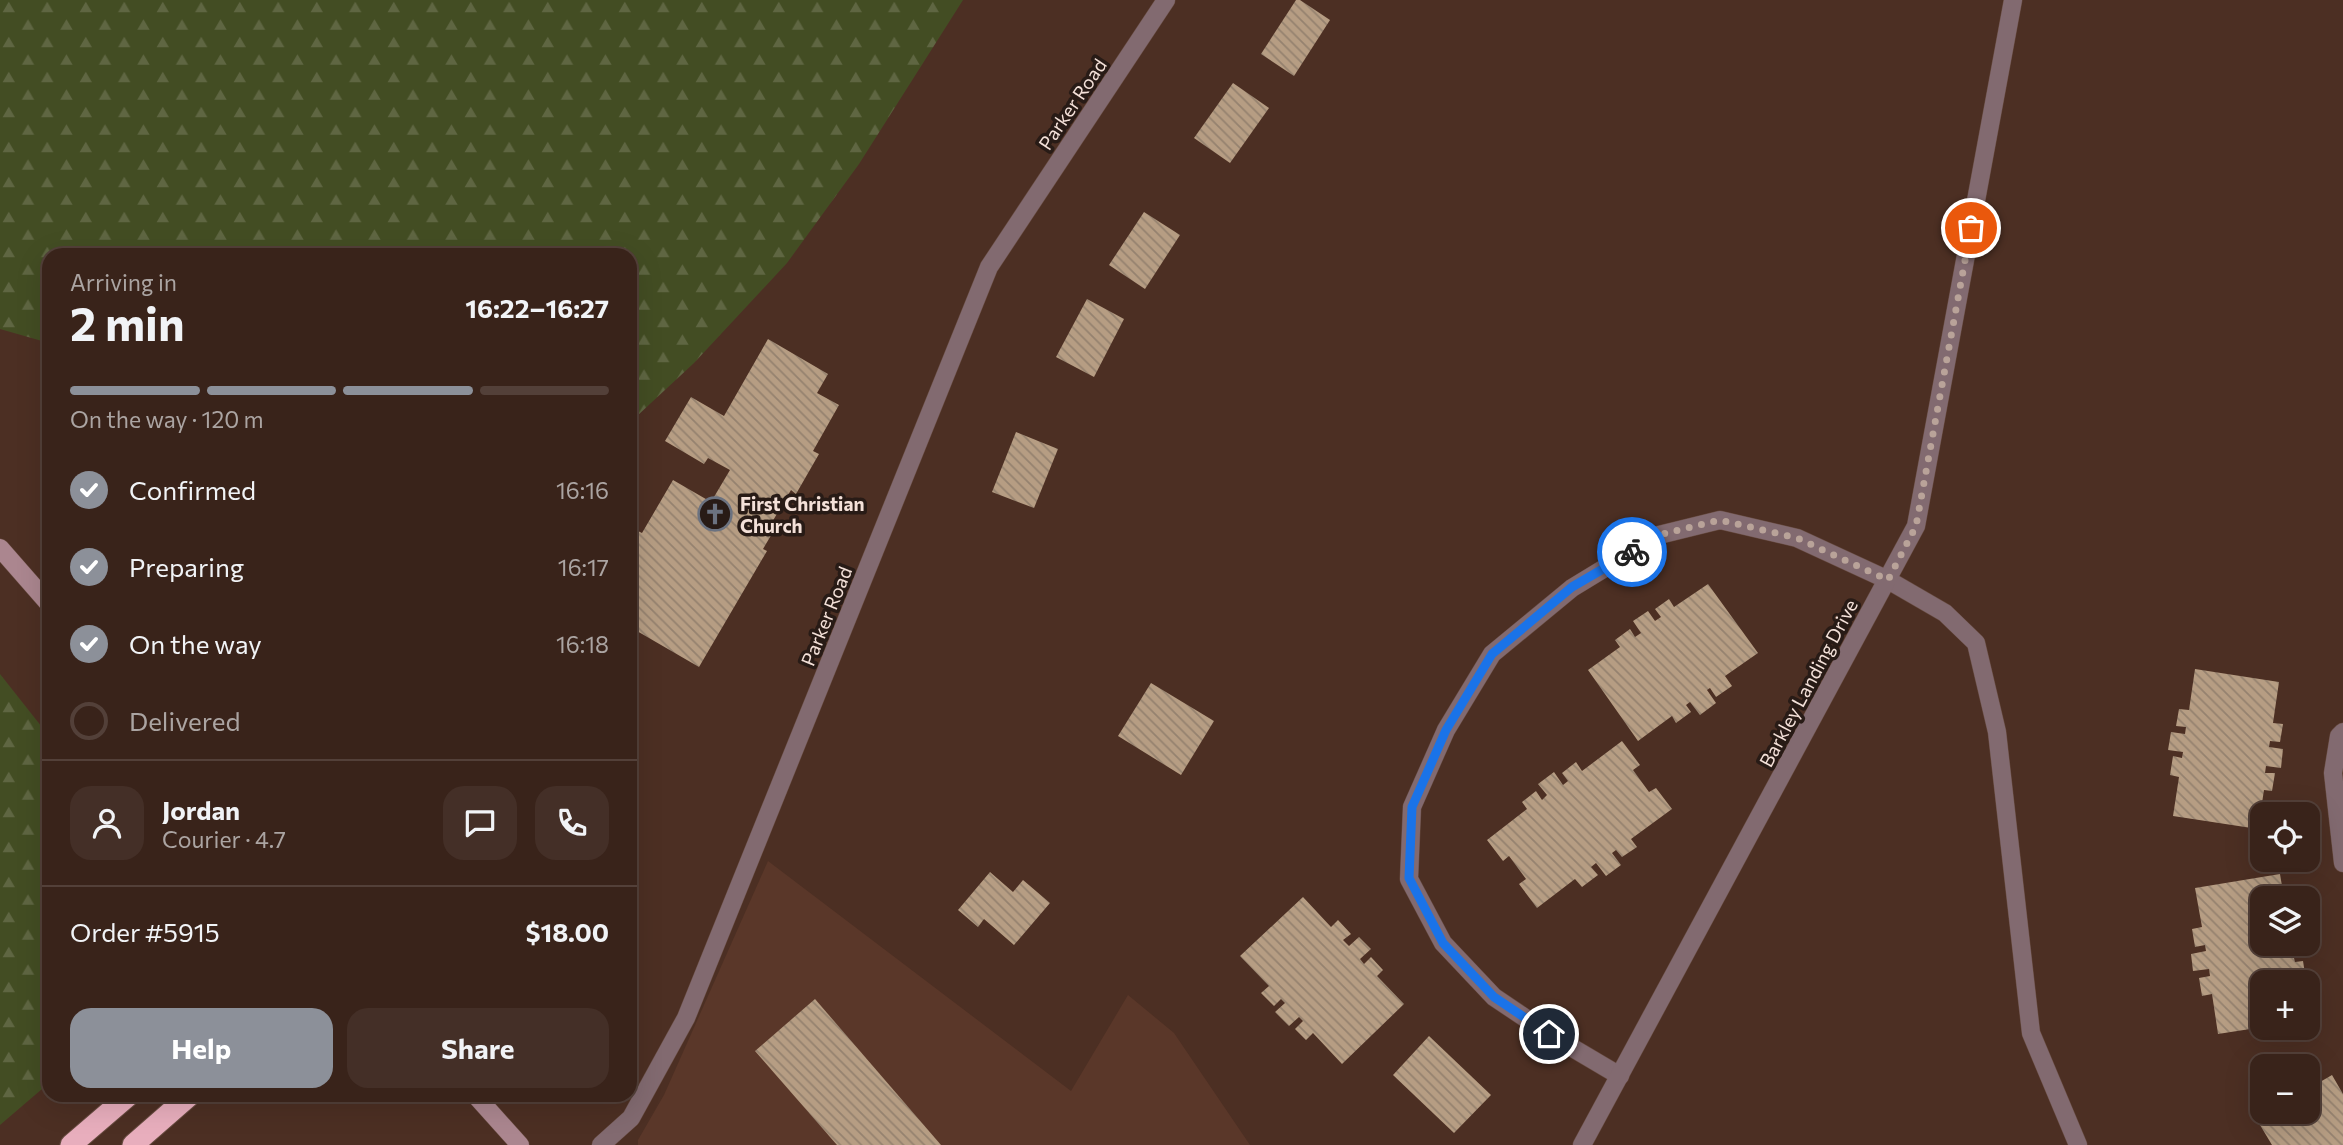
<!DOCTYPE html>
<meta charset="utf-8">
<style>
:root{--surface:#39231a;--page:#442f27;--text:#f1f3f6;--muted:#aba4a2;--line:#534039;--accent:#8c9099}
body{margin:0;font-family:Commissioner,sans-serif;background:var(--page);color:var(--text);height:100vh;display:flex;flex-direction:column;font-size:26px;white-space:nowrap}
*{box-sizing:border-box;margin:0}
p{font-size:23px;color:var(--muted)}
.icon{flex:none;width:38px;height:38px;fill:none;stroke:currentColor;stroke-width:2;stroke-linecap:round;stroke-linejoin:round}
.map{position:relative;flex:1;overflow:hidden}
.details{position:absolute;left:42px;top:248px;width:595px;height:854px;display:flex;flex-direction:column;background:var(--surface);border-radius:21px;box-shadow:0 7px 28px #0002,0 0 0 2px var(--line)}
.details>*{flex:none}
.controls{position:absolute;left:2250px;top:802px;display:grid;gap:14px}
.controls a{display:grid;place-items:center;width:70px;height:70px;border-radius:14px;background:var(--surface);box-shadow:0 7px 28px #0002,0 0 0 2px var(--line);font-size:35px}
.pin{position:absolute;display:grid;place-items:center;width:60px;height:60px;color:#fff;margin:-30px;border:4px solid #fff;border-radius:50%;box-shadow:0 2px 7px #0007}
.courier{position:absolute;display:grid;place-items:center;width:70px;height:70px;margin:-35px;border:5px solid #1a73e8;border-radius:50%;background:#fff;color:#222;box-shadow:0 2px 9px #0007}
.headline em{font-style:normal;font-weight:700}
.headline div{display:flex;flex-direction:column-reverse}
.headline{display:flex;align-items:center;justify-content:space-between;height:119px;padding:0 28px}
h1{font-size:46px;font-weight:700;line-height:52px}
.bar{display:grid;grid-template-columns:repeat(4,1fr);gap:10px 7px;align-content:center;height:84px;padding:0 28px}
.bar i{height:9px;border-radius:5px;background:var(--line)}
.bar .active{background:var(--accent)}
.bar p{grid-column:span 4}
.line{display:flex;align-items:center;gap:18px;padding:0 28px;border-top:2px solid var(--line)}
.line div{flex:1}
.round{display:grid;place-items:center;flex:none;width:74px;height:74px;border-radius:21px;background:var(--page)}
ol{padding:0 28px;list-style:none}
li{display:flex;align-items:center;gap:21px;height:77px}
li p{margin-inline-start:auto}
li .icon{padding:7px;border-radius:50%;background:var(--accent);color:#fff;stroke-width:4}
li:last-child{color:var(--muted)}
li i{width:38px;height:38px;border:4px solid var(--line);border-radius:50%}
.cta{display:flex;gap:14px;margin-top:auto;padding:14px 28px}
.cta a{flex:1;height:80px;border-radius:21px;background:var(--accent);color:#fff;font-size:28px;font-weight:700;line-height:80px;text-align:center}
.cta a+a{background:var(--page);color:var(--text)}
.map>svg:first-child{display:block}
.built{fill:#5a3729}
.forest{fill:url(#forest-firs)}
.building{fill:url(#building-back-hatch)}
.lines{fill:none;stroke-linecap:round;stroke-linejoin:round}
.street-casing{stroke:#674b40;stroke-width:19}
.secondary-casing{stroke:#674b40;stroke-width:19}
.highway-casing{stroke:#674b40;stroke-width:23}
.street{stroke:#826a70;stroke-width:18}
.secondary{stroke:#ab868f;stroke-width:18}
.highway{stroke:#e8aebd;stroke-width:21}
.done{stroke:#b9a399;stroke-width:7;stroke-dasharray:0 12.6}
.route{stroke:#1a73e8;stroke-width:9}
.labels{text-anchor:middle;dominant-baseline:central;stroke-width:7;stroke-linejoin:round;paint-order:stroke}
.street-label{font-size:19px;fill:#f4e1d9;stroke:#281b16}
.poi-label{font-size:19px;font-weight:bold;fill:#f4e1d9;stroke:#281b16;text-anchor:start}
</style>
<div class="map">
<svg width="2343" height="1145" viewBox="0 0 2343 1145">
<defs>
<pattern id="forest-firs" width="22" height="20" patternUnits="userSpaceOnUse" patternTransform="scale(1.75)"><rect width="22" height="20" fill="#434d23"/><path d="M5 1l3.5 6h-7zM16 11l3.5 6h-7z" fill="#5f6642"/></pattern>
<pattern id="building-back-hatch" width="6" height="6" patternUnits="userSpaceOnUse" patternTransform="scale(1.75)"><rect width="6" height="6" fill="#b69d83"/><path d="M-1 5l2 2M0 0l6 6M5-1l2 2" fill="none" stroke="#95826f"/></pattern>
</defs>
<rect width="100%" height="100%" fill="#4c2f23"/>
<polygon class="built" points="768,861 1071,1091 1128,995 1174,1033 1250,1145 638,1145 638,1140 664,1095"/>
<g class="forest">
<polygon points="0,0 963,0 859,164 787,263 694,363 637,416 630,418 630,256 49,256 49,343 0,329"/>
<polygon points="0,674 49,736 49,1083 0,1125"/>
</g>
<g class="building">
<polygon points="1296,0 1300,0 1330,20 1294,76 1261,54"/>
<polygon points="1233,83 1269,108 1230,163 1194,138"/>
<polygon points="1144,212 1180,235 1145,289 1109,265"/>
<polygon points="1087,299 1124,319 1094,377 1056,357"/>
<polygon points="768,339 828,374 817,393 839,405 813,451 819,454 796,494 791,490 768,529 773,532 763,549 767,551 699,667 630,627 630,527 642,533 673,480 711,502 730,470 708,458 704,464 665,441 691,397 724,416"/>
<polygon points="1016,432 1058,449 1034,508 992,492"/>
<polygon points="1708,584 1758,653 1725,676 1732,686 1716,697 1710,688 1707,690 1716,703 1700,715 1690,702 1686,705 1691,712 1676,723 1672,716 1638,741 1588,670 1620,647 1615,640 1630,629 1635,637 1641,633 1633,621 1648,611 1655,621 1661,617 1655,609 1669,599 1674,607"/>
<polygon points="2195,669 2279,682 2273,723 2283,724 2280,742 2270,741 2269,747 2283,749 2281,768 2266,766 2265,773 2275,773 2272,791 2264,790 2258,829 2173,816 2179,777 2170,775 2173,756 2182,758 2183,752 2168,750 2171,732 2185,734 2186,727 2176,726 2179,709 2189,710"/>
<polygon points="1151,683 1214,721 1181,775 1118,736"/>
<polygon points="1622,741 1640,765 1633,770 1649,792 1656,788 1672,809 1631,839 1637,847 1622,857 1616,850 1612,853 1621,865 1606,876 1596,863 1591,867 1598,875 1582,887 1575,879 1537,908 1519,884 1526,879 1509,856 1503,861 1487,840 1527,809 1522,802 1536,791 1542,800 1547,795 1538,784 1554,772 1563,785 1568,781 1562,773 1576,762 1582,771"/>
<polygon points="990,872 1013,892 1023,880 1050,903 1014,945 984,919 978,927 958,910"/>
<polygon points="2280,874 2284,898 2263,898 2263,943 2305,943 2307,956 2294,958 2295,962 2303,961 2306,980 2263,982 2263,1027 2218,1034 2212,994 2202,996 2199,978 2210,976 2209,969 2193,971 2191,954 2206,951 2205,945 2195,947 2192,929 2202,927 2195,888"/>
<polygon points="1303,897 1331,927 1338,920 1351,934 1343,940 1349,946 1359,937 1371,949 1360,959 1364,964 1371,957 1383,970 1377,976 1404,1004 1342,1064 1313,1033 1306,1040 1295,1029 1303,1021 1299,1017 1289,1026 1275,1012 1285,1003 1281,999 1274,1006 1261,993 1269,986 1240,956"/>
<polygon points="815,999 941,1145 837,1145 755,1051"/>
<polygon points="1429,1036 1491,1095 1454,1133 1393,1075"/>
<polygon points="2332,1075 2343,1094 2343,1145 2272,1145 2257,1120 2271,1111 2308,1111 2308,1089"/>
</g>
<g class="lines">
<defs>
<g id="street">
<polyline points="2343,732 2339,736 2333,773 2343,863"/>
<polyline points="1620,1076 1549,1034 1494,997 1443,943 1409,879 1412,807 1446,730 1492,654 1572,588 1659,535 1720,520 1797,538 1888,580 1945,613 1976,643 1997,732 2031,1033 2078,1145"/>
<polyline points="601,1145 631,1118 686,1018 989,267 1166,0"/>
<polyline points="1582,1145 1916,526 2013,0"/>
</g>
<g id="secondary">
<polyline points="0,548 49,604"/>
<polyline points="476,1096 520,1145"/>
</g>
<g id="highway">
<polyline points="71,1145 128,1096"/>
<polyline points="133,1145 189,1096"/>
</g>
</defs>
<use href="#street" class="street-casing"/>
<use href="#secondary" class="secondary-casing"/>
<use href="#highway" class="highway-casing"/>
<use href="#street" class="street"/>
<use href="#secondary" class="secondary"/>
<use href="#highway" class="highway"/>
</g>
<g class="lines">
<polyline class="done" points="1632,552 1659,535 1720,520 1797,538 1888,580 1916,526 1971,228"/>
<polyline class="route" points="1549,1034 1494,997 1443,943 1409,878 1412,807 1446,730 1492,654 1572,587 1632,552"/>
</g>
<defs>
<symbol id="church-ring" viewBox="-11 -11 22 22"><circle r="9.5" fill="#281b16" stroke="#6b7280" stroke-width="1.5"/><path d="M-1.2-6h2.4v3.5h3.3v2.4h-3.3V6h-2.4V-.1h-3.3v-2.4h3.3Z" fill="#6b7280"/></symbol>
</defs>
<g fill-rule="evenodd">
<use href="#church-ring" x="696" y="495" width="38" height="38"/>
</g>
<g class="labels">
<g class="street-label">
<text transform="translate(1072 104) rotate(-56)">Parker Road</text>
<text transform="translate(826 616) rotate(-68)">Parker Road</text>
<text transform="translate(1808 683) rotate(-62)">Barkley Landing Drive</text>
</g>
<g class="poi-label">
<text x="740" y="503">First Christian<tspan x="740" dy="22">Church</tspan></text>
</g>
</g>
</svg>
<div class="controls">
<a><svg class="icon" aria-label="locate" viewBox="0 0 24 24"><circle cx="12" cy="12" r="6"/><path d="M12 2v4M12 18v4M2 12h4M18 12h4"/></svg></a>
<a><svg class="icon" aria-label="layers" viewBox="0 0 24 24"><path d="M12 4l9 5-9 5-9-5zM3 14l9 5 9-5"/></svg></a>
<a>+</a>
<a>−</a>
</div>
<div class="pin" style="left:1971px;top:228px;background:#ea580c"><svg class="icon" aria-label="bag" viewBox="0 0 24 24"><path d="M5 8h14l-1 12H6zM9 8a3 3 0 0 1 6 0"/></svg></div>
<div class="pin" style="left:1549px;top:1034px;background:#1f2937"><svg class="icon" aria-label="home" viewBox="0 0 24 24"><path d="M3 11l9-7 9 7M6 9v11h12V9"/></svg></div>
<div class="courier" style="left:1632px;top:552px"><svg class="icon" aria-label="bike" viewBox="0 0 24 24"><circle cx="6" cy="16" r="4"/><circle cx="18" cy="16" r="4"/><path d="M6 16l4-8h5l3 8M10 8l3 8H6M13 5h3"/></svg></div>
<section class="details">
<div class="headline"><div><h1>2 min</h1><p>Arriving in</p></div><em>16:22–16:27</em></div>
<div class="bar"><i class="active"></i><i class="active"></i><i class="active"></i><i></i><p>On the way · 120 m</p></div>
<ol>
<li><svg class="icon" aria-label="check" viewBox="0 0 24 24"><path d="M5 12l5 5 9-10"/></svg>Confirmed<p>16:16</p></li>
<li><svg class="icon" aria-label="check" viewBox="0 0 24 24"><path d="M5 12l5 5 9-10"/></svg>Preparing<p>16:17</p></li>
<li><svg class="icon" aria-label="check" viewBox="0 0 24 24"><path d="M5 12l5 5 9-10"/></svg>On the way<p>16:18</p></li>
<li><i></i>Delivered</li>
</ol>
<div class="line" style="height:126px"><a class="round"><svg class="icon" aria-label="person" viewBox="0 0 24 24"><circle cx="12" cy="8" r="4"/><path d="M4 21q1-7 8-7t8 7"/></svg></a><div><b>Jordan</b><p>Courier · 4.7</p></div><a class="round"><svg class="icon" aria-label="chat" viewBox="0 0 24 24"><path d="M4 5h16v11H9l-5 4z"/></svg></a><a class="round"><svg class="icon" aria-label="phone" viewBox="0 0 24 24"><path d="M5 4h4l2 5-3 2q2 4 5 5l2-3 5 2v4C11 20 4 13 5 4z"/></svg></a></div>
<div class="line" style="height:91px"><div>Order #5915</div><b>$18.00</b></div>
<div class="cta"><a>Help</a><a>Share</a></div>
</section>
</div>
